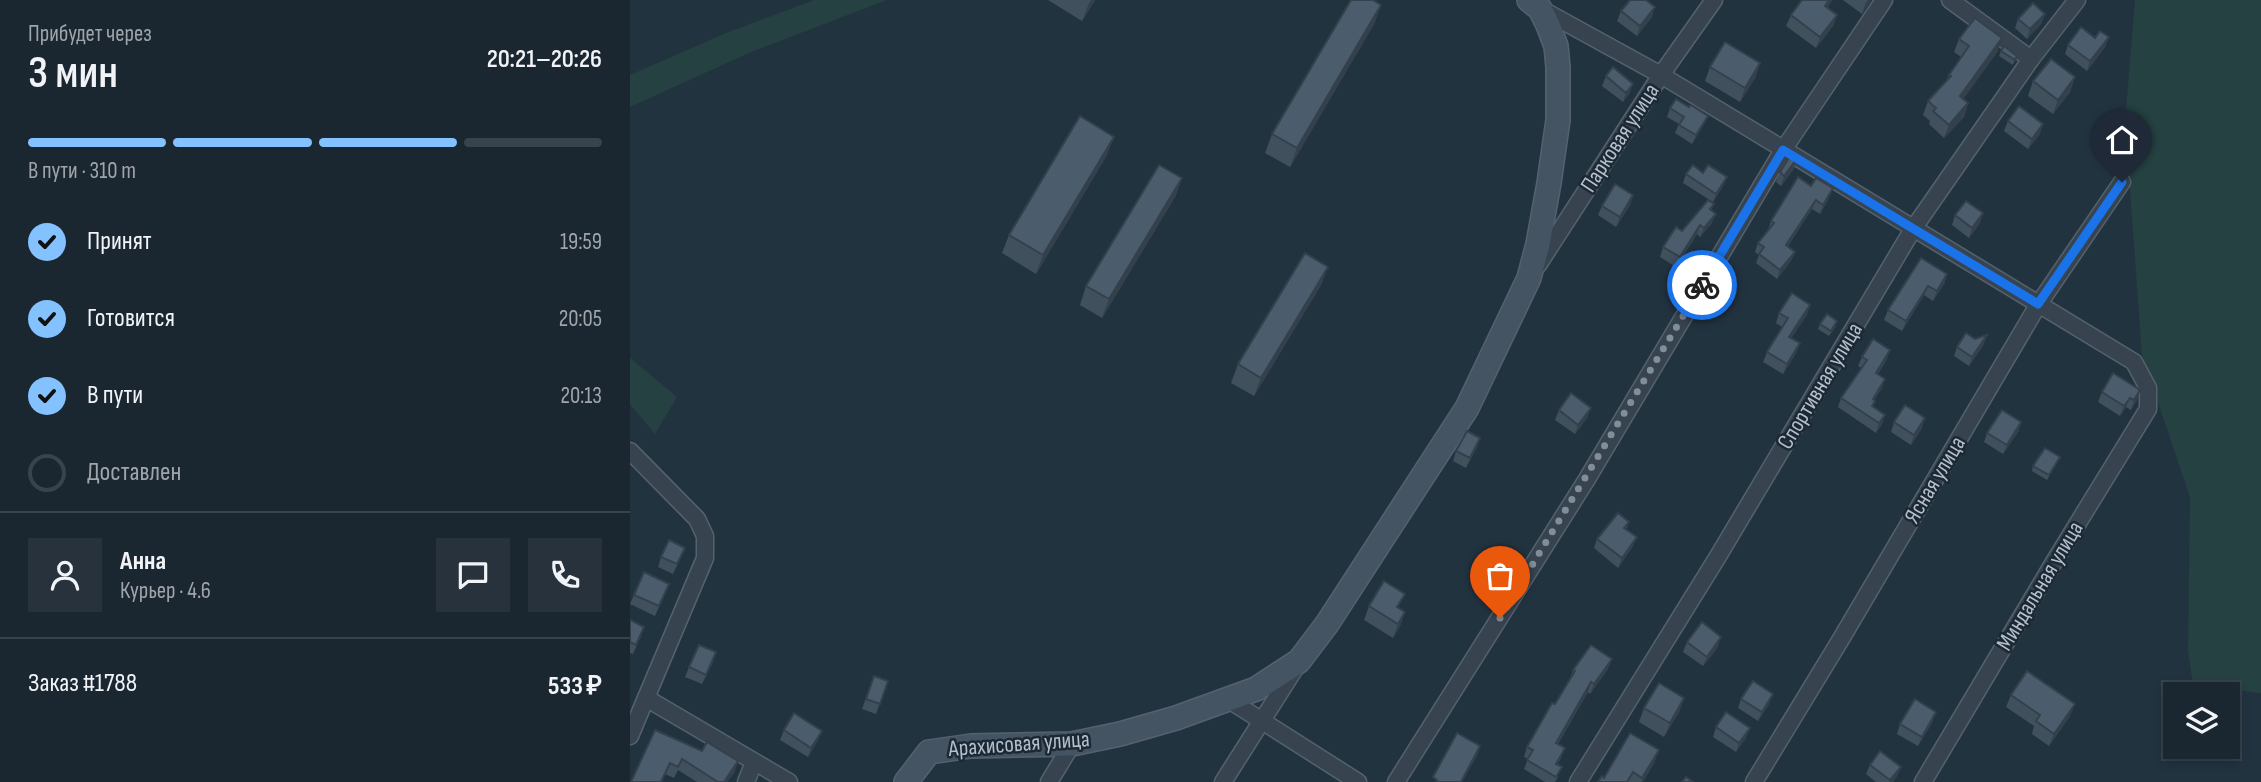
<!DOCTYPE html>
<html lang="ru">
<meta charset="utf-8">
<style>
:root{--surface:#1a2630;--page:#27323c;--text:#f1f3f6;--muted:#9fa5ab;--line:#38434c;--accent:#84c2ff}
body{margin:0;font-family:"Sofia Sans Condensed",sans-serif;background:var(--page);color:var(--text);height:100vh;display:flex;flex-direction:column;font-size:26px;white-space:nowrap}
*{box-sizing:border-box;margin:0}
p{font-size:23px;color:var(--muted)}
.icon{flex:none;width:38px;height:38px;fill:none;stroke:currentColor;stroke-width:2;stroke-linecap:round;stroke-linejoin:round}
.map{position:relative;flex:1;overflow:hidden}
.drawer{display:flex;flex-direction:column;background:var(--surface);width:630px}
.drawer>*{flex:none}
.buttons{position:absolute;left:1533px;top:682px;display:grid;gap:14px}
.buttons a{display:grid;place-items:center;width:77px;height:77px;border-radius:0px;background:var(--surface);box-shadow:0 4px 10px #0003,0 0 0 2px var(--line);font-size:35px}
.pin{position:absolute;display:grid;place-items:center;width:60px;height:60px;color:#fff;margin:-72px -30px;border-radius:50% 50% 50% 0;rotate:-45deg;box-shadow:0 0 7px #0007}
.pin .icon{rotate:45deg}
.courier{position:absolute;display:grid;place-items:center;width:70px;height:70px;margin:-35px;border:5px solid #1a73e8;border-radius:50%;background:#fff;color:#222;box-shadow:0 2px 9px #0007}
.overview em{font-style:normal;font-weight:600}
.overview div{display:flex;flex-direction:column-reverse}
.overview{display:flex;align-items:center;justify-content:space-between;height:119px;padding:0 28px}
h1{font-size:46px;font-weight:600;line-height:52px}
.bar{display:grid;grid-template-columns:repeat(4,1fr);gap:10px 7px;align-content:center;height:84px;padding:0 28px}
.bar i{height:9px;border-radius:5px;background:var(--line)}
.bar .selected{background:var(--accent)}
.bar p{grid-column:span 4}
.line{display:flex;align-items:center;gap:18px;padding:0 28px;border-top:2px solid var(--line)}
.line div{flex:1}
.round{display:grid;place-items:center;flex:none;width:74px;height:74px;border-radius:0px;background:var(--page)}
ol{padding:0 28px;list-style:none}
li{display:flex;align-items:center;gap:21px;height:77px}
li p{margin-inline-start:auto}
li .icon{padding:7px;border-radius:50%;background:var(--accent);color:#111;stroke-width:4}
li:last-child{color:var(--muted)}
li i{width:38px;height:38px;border:4px solid var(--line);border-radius:50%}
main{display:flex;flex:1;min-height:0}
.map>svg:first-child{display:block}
.green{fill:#254141}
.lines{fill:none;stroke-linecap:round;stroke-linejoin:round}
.street-casing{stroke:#55626e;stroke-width:19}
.secondary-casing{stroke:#55626e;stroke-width:26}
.street{stroke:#374450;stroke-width:16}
.secondary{stroke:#445463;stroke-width:23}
.wall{fill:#40505d}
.shaded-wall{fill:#34414c}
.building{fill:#4b5d6c;stroke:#34414c;stroke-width:2}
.done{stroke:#808e9a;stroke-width:7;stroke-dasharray:0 12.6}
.route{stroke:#1a73e8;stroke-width:9}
.labels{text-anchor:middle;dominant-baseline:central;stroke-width:5;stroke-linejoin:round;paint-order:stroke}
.street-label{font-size:23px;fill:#b3bfcb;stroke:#1c2935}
</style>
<main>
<section class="drawer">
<div class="overview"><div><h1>3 мин</h1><p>Прибудет через</p></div><em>20:21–20:26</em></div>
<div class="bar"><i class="selected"></i><i class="selected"></i><i class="selected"></i><i></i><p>В пути · 310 m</p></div>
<ol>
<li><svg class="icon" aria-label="check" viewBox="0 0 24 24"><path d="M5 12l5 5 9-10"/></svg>Принят<p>19:59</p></li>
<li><svg class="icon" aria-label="check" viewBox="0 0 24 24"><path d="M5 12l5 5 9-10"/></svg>Готовится<p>20:05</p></li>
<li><svg class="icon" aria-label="check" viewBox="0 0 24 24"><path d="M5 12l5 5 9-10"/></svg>В пути<p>20:13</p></li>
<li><i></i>Доставлен</li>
</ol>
<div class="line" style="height:126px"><a class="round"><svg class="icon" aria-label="person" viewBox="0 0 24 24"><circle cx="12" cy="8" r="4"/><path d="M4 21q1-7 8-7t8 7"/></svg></a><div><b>Анна</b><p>Курьер · 4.6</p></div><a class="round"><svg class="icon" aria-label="chat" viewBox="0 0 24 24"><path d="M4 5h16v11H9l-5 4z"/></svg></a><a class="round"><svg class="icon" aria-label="phone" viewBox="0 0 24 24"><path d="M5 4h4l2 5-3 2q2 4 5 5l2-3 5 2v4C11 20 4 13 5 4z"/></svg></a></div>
<div class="line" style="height:91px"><div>Заказ #1788</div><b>533 ₽</b></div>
</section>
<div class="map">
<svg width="1631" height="782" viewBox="0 0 1631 782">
<rect width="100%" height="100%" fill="#223340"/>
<g class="green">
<polygon points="184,0 257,0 121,52 0,107 0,75 96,33"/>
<polygon points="1505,0 1631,0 1631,693 1563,685 1558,650 1560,497 1512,355 1495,122"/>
<polygon points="0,358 47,397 25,434 0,404"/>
</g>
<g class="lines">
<defs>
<g id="street">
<polyline points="1320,0 1401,59"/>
<polyline points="911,9 1031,75 1504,362 1518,388 1518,409 1424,562 1293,782"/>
<polyline points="908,265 1031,75 1084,0"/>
<polyline points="0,451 67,519 75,536 75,558 0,736"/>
<polyline points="16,698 159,782"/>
<polyline points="599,700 728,782"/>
<polyline points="116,782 124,762"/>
<polyline points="419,782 442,744"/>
<polyline points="593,782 666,667"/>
<polyline points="766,782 957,479 1153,150 1254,0"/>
<polyline points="948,782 1087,558 1283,229 1401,59 1447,0"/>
<polyline points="1124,782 1211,639 1408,305 1492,182"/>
</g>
<polyline id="secondary" points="276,782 299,752 341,746 442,744 490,734 546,718 626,689 669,661 697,624 837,408 899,278 908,244 919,183 928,120 928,67 926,46 918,25 910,9 899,0"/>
</defs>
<use href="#street" class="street-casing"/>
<use href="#secondary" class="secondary-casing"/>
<use href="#street" class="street"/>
<use href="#secondary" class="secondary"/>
</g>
<g class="wall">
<polygon points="418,0 465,0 452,21"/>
<polygon points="1213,0 1241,0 1232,14"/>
<polygon points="751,5 744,24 660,167 635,153 642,134"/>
<polygon points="1198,7 1207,15 1203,26 1186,48 1156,26 1161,15"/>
<polygon points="991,11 1022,17 1007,36 987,21"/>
<polygon points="1415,14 1411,24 1397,39 1385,28 1388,19"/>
<polygon points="1479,37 1475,47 1457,71 1435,54 1438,45 1465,38"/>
<polygon points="1329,39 1368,51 1333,99 1338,103 1334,117 1314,138 1299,124 1300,121 1293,115 1298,101 1316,81 1319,75 1331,57 1324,52"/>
<polygon points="1371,51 1387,56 1383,65 1369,56"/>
<polygon points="1130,63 1125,78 1110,102 1075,81 1080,67"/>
<polygon points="976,76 1000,93 993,102 972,86"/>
<polygon points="1445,77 1440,92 1423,114 1398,96 1403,81"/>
<polygon points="1059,107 1078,116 1074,124 1062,144 1045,133 1049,124 1037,117 1040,108"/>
<polygon points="1378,121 1410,134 1398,149 1374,131"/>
<polygon points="477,155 406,274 372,253 379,235"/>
<polygon points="1166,160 1163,170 1151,186 1146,182 1150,172"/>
<polygon points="1073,173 1097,177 1093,186 1083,202 1053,183 1056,174"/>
<polygon points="1168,177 1199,198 1190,214 1182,209 1158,246 1165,252 1161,261 1147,279 1126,263 1129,255 1125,252 1128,243 1138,230 1141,221"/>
<polygon points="552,178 545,197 472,318 450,305 456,286"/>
<polygon points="1003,195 1000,205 986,227 968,215 972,206"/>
<polygon points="1084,204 1081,210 1082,223 1070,237 1067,234 1046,267 1030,257 1033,247"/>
<polygon points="1325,215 1350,223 1339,238 1322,225"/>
<polygon points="698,267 691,285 624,396 601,383 608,364"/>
<polygon points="1317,274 1314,284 1303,301 1294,295 1272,331 1254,320 1258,310"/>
<polygon points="1149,313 1177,315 1161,338 1170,343 1166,353 1153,374 1133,362 1137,352 1152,327 1146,323"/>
<polygon points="1190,324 1206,326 1199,336 1188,329"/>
<polygon points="1345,339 1354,344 1339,366 1324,356 1327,347"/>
<polygon points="1232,357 1257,359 1248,374 1252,388 1244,400 1245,401 1243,407 1255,415 1252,424 1246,433 1208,407 1211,398 1232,368 1228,366"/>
<polygon points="1472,392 1507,400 1501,410 1496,407 1490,416 1468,402"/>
<polygon points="961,408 957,418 945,434 925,420 929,410"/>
<polygon points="1264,422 1292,428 1281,445 1261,432"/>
<polygon points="1391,422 1388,432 1373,454 1354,442 1357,433"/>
<polygon points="850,438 847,447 836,468 823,461 826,451"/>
<polygon points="1430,457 1417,480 1402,471 1403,466"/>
<polygon points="999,522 996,530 1003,546 988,568 964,548 967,539"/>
<polygon points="31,557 51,557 43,574 28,567"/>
<polygon points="35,593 25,616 0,604 4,595"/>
<polygon points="739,606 770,609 775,612 770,626 763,638 734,620"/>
<polygon points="0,620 11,636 3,654 0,653"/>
<polygon points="1057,642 1088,647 1073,666 1053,652"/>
<polygon points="83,662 72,684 55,677 59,667"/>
<polygon points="978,669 960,694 958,692 928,744 931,758 927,765 928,777 925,782 915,782 894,769 898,759 894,757 897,747 925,704 940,680 943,670"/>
<polygon points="244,676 258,681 246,714 232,709"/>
<polygon points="1381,695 1440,716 1419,746 1402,734 1404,726 1376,707"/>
<polygon points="1054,698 1049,712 1034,737 1009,722 1014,708"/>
<polygon points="1111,699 1139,704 1128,721 1108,708"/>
<polygon points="1303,721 1288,746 1267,734 1270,724"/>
<polygon points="1086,727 1116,738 1106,752 1083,737"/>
<polygon points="25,730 72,751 108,761 104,773 97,782 67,782 48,770 44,778 35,774 32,782 1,782"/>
<polygon points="154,730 192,731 188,740 178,757 150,740"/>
<polygon points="1029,750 1024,763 1013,782 968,782 974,778"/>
<polygon points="1240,765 1271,767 1267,776 1263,782 1246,782 1236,774"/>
</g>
<g class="shaded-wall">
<polygon points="461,0 465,0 452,21 459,3"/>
<polygon points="1199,0 1203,0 1191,17 1195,6"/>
<polygon points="1238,0 1241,0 1232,14 1236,2"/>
<polygon points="751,5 744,24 660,167 667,148"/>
<polygon points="1025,7 1022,17 1007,36 1010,26"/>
<polygon points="1415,14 1411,24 1397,39 1400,29"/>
<polygon points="1207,15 1203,26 1186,48 1190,37"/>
<polygon points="1479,37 1475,47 1457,71 1460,61"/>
<polygon points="1372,38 1368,51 1326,109 1330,96"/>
<polygon points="1130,63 1125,78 1110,102 1115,88"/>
<polygon points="1445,77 1440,92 1423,114 1428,100"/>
<polygon points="1003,84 1000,93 993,102 996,93"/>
<polygon points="1338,103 1334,117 1314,138 1319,125"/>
<polygon points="1078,116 1074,124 1062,144 1066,135"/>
<polygon points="1413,124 1410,134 1398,149 1402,139"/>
<polygon points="484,137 477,155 406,274 413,255"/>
<polygon points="1166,160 1163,170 1151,186 1154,176"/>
<polygon points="1097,177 1093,186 1083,202 1086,194"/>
<polygon points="552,178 545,197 472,318 479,299"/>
<polygon points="1203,188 1199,198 1190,214 1193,205"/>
<polygon points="1003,195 1000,205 986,227 990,217"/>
<polygon points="1186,200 1182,209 1152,254 1156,245"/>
<polygon points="1353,213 1350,223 1339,238 1342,228"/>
<polygon points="1086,214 1082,223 1070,237 1074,228"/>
<polygon points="1070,225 1067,234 1046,267 1050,257"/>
<polygon points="1165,252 1161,261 1147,279 1150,270"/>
<polygon points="698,267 691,285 624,396 631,378"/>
<polygon points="1317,274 1314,284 1303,301 1307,291"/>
<polygon points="1298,286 1294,295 1272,331 1276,321"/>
<polygon points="1180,305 1177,315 1156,346 1159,337"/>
<polygon points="1357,335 1354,344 1339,366 1342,357"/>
<polygon points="1170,343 1166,353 1153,374 1157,364"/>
<polygon points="1260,350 1257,359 1242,382 1246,373"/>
<polygon points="1255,379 1252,388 1239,408 1243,399"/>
<polygon points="1510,390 1507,400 1501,410 1504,400"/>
<polygon points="1500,398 1496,407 1490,416 1494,406"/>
<polygon points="961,408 957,418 945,434 948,425"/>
<polygon points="1255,415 1252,424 1246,433 1249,423"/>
<polygon points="1295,418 1292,428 1281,445 1284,435"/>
<polygon points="1391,422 1388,432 1373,454 1377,445"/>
<polygon points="850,438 847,447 836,468 840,458"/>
<polygon points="1007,537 1003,546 988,568 992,558"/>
<polygon points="775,612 770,626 763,638 768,624"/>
<polygon points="1091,637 1088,647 1073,666 1077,657"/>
<polygon points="982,659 978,669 960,694 964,684"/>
<polygon points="961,682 958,692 922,753 926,743"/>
<polygon points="1143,694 1139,704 1128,721 1132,712"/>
<polygon points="1054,698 1049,712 1034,737 1040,723"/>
<polygon points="1445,704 1440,716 1419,746 1424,734"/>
<polygon points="1306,712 1303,721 1288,746 1292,737"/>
<polygon points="1120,728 1116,738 1106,752 1109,743"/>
<polygon points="192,731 188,740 178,757 181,748"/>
<polygon points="850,746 847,756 832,782 831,782"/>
<polygon points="1029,750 1024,763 1013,782 1011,782"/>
<polygon points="108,761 104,773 97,782 94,782"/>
<polygon points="1271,767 1267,776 1263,782 1259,782"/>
</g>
<g class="building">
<polygon points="721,0 743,0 751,5 667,148 642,134"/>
<polygon points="1000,0 1016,0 1025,7 1010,26 991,11"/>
<polygon points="1172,0 1199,0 1195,6 1207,15 1190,37 1161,15"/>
<polygon points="1403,3 1415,14 1400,29 1388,19"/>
<polygon points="1345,18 1372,38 1330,96 1338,103 1319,125 1303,111 1306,108 1298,101 1321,76 1319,75 1339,46 1329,39"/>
<polygon points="1451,27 1465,38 1470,31 1479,37 1460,61 1438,45"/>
<polygon points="1095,42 1130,63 1115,88 1080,67"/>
<polygon points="1374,46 1387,56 1385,60 1371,51"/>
<polygon points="1421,59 1445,77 1428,100 1403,81"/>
<polygon points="983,67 1003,84 996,93 976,76"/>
<polygon points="1046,99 1059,107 1061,105 1078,116 1066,135 1049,125 1054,117 1040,108"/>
<polygon points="1389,106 1413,124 1402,139 1378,121"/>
<polygon points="450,116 484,137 413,255 379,235"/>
<polygon points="1160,156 1166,160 1154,176 1150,172"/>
<polygon points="529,165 552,178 479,299 456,286"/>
<polygon points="1063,165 1073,173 1078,165 1097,177 1086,194 1056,174"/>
<polygon points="1168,177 1181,186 1186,178 1203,188 1193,205 1186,200 1156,245 1165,252 1150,270 1129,254 1134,247 1128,243 1144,223 1141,221"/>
<polygon points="985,184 1003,195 990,217 972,206"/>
<polygon points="1078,200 1084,204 1080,209 1086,214 1074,228 1070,225 1050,257 1033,247 1046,227 1052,231"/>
<polygon points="1336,201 1353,213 1342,228 1325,215"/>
<polygon points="675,253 698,267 631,378 608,364"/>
<polygon points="1291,258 1317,274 1307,291 1298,286 1276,321 1258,310"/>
<polygon points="1162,293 1180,305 1159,337 1170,343 1157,364 1137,352 1158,318 1149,313"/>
<polygon points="1197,314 1207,321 1201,331 1190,324"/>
<polygon points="1336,333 1345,339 1357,335 1342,357 1327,347"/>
<polygon points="1243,339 1260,350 1246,373 1255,379 1243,399 1245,401 1242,406 1255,415 1249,423 1211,398 1237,360 1232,357"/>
<polygon points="1483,373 1510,390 1504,400 1500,398 1494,406 1472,392"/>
<polygon points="941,393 961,408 948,425 929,410"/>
<polygon points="1275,405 1295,418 1284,435 1264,422"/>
<polygon points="1372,410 1391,422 1377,445 1357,433"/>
<polygon points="837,431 850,438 840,458 826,451"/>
<polygon points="1415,448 1430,457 1419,475 1403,466"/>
<polygon points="988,513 999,522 994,528 1007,537 992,558 967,539"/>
<polygon points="39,540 55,548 47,564 31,557"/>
<polygon points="14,572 39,584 29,606 4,595"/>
<polygon points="754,581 775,594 767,607 775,612 768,624 739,606"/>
<polygon points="0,620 14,627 6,645 0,642"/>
<polygon points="1072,622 1091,637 1077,657 1057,642"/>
<polygon points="69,645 86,652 76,675 59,667"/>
<polygon points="961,645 982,659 964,684 961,682 926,743 935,748 926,764 932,767 926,777 897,760 903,750 897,747 922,703 925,704 945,671 943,670"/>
<polygon points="1397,671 1445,704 1424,734 1406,721 1410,715 1381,695"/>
<polygon points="244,676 258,681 250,704 236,699"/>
<polygon points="1123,681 1143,694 1132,712 1111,699"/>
<polygon points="1029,683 1054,698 1040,723 1014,708"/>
<polygon points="1285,699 1306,712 1292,737 1270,724"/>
<polygon points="1096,712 1120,728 1109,743 1086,727"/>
<polygon points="164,713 192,731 181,748 154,730"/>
<polygon points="25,730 72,751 77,742 108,761 94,782 88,782 52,759 48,767 40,763 31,782 1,782"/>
<polygon points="827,733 850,746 831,782 806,782 807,780 803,777"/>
<polygon points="1000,733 1029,750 1012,778 1003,772 997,782 968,782 972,776 974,778"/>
<polygon points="1250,751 1271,767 1260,780 1240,765"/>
<polygon points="1056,777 1063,782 1052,782"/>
</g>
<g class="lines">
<polyline class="done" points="870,618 1072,285"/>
<polyline class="route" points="1072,285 1153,150 1408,304 1492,182"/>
</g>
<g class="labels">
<g class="street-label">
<text transform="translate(990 138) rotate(-57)">Парковая улица</text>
<text transform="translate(1190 386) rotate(-59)">Спортивная улица</text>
<text transform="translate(1305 480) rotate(-59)">Ясная улица</text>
<text transform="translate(1410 586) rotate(-59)">Миндальная улица</text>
<text transform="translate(389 744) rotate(-4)">Арахисовая улица</text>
</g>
</g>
</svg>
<div class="buttons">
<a><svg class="icon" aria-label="layers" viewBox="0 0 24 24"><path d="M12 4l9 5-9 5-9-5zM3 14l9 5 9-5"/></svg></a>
</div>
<div class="pin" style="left:870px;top:618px;background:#ea580c"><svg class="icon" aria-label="bag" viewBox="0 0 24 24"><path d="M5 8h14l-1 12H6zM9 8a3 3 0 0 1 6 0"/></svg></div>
<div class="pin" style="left:1492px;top:182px;background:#1f2937"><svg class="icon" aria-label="home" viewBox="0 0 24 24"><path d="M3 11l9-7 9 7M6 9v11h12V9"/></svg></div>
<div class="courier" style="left:1072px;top:285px"><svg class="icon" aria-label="bike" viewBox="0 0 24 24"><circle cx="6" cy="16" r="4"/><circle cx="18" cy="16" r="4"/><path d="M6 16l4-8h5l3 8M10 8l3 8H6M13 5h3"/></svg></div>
</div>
</main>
